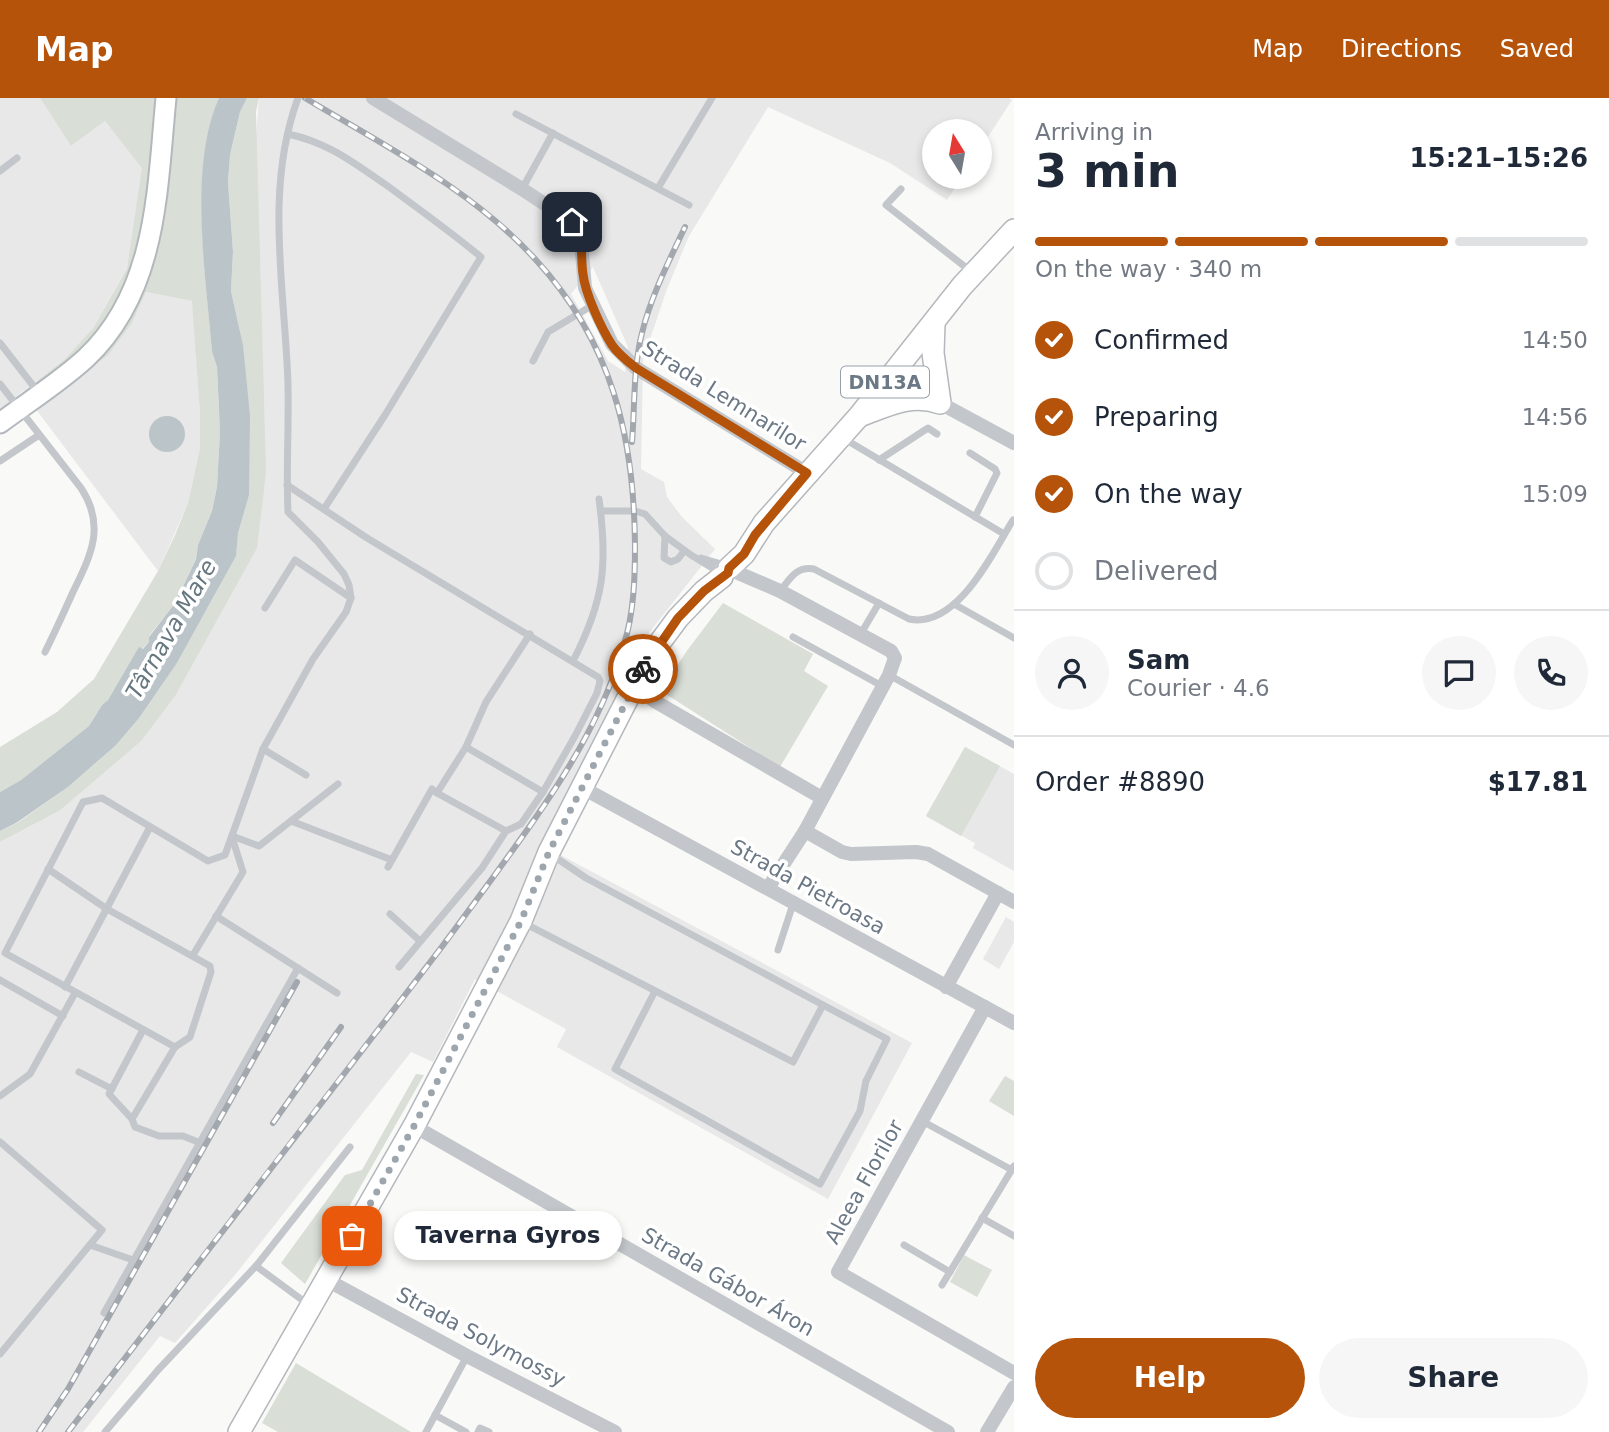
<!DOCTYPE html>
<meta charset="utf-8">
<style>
:root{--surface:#fff;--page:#f6f6f7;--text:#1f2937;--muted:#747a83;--line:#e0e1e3;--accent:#b45309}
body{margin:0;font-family:"DejaVu Sans",sans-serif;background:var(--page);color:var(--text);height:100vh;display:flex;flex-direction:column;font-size:26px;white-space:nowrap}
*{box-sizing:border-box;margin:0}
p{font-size:23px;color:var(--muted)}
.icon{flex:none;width:38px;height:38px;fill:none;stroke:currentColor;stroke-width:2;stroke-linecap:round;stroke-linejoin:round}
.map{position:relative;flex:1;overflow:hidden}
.sheet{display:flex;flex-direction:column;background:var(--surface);width:595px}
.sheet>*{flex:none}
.needle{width:46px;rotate:349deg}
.tools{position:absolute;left:922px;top:21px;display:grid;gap:14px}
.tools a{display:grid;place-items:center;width:70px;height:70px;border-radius:50%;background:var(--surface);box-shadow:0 4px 10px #0003;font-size:35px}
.pin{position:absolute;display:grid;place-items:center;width:60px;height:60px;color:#fff;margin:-30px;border-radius:14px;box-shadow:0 4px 10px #0006}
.courier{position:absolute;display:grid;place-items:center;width:70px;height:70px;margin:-35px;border:5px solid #b45309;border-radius:50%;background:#fff;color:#222;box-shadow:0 2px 9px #0007}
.bubble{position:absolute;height:49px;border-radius:24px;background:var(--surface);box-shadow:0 4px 10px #0003;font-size:23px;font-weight:700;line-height:49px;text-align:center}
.headline em{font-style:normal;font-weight:700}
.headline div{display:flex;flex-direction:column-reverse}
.headline{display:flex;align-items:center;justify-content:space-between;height:119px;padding:0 21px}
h1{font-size:46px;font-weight:700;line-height:52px}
.bar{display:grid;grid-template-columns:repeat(4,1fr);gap:10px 7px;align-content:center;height:84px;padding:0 21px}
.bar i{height:9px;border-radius:5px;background:var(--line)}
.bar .active{background:var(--accent)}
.bar p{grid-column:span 4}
.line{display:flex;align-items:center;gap:18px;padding:0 21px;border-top:2px solid var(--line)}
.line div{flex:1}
.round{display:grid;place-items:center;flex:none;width:74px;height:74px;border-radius:37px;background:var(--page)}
ol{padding:0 21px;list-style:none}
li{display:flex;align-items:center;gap:21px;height:77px}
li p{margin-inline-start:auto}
li .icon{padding:7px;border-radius:50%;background:var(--accent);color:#fff;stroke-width:4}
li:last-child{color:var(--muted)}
li i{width:38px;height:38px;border:4px solid var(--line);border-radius:50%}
.button{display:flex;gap:14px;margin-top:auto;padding:14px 21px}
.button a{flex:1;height:80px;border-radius:42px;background:var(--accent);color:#fff;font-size:28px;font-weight:700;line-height:80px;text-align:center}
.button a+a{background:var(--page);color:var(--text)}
header{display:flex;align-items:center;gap:42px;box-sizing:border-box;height:98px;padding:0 35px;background:var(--accent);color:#fff}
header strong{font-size:33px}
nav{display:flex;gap:38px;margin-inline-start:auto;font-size:24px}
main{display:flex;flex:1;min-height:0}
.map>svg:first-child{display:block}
.built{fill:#e7e8e7;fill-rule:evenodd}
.green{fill:#d9ded7}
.water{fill:#bbc4c9}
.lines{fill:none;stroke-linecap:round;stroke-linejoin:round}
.secondary-casing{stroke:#b3b8bd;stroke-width:23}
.primary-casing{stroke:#b4b8bc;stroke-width:24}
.service{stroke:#c3c6ca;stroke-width:7}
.minor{stroke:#c3c6ca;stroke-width:14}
.secondary{stroke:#fff;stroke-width:19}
.primary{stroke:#fff;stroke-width:21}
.rail-casing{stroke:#a3a8ae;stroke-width:6}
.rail{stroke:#fff;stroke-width:3.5;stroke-dasharray:10;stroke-linecap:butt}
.done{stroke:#9da5ad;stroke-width:7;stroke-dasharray:0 12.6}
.route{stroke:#b45309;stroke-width:9}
.labels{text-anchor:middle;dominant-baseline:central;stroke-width:7;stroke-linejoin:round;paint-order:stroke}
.shield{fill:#fff;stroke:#97a0aa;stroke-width:2}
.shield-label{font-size:19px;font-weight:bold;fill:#6b7885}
.street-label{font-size:21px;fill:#6b7885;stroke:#fff}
.water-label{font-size:23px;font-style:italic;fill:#677780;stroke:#fff}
</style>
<header>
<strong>Map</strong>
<nav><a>Map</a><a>Directions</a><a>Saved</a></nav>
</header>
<main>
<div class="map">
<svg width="1014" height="1334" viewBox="0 0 1014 1334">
<rect width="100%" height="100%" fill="#f9f9f7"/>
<g class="built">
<polygon points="0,0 40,0 71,48 105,23 143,69 127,169 94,229 65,261 0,311"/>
<path d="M 259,0 L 1009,0 L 1012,2 L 980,51 L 980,33 L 934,33 L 934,79 L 962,79 L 947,102 L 890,65 L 768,9 L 689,138 L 667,191 L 643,262 L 641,371 L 664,384 L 667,399 L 682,419 L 715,451 L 645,540 L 637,542 L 617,597 L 542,747 L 912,945 L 828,1101 L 557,949 L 566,931 L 475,881 L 433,964 L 411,954 L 235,1177 L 175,1245 L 160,1238 L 83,1334 L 0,1334 L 0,744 L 59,713 L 218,521 ZM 593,169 L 628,249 L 625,274 L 608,263 L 571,196 Z"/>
<polygon points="146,194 193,203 200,315 200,350 188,405 158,473 35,310 132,225"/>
<polygon points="965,649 1014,676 1014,773 973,750 975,745 926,718"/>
<polygon points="1006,819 1014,824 1014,844 999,871 983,861"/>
</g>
<g class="green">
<path d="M 40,0 L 219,0 C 189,69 206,179 212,254 L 217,269 L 220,334 L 217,389 L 212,413 L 198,447 L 196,460 L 175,505 L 149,538 L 149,544 L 142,551 L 139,550 L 108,602 L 102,607 L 89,628 L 21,682 L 0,694 L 0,649 L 57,614 L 94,581 L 158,473 L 175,437 L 188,405 L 200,350 L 200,315 L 192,203 L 146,194 L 132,225 L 108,257 L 35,310 L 24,293 L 65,261 L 94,229 L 127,170 L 142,70 L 105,23 L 71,48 Z"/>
<polygon points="247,0 259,0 256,14 266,374 257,450 175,598 141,643 59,713 0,744 0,733 17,725 68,689 115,648 139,620 177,565 236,458 238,435 249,397 243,247 231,193 233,154 228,84 230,57 240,14"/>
<polygon points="723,505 813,556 804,573 828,588 780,669 661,593 686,554"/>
<polygon points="965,649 1000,668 961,738 926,718"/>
<polygon points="416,976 424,977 305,1186 281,1165 345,1077 362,1072"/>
<polygon points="1005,978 1014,983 1014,1018 989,1003"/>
<polygon points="964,1157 992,1172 977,1199 950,1184"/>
<polygon points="296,1265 411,1334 278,1334 262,1325"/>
</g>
<g class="water">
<path d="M 219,0 L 247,0 L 240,14 L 230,57 L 228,84 L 233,154 L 231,193 L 243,247 L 250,318 L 249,397 L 238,435 L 236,458 L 177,565 L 139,620 L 115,648 L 68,689 L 16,725 L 0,733 L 0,694 L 21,682 L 89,628 L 102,607 L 108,602 L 139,549 L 143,551 L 149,544 L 149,539 L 175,505 L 196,461 L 198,447 L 212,413 L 217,389 L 220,334 L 217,269 L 212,254 C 206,179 188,69 219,0 Z"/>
<circle cx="167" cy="336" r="18"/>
</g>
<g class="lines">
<defs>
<path id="secondary" d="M 0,325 C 28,304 60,284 86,260 C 158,192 157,91 166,0"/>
<g id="primary">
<path d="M 862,317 C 889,307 911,295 940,305 L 933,255 L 934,226"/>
<polyline points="729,470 744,456 764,425 860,317 962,188 1014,132"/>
<polyline points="239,1334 414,1028 521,823 549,754 634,588 655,551 678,520 704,493 722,479"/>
</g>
</defs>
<use href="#secondary" class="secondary-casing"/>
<use href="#primary" class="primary-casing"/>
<g class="service">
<path d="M 298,0 C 264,92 285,191 288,286 C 289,329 286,371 288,414 L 318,444 L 344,476 L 349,487 L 351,500 L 346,514 L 313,561 L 263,651 L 306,677"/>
<polyline points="516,16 689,107"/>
<path d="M 288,36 C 330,45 355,66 389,89 C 420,112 451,134 481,159 L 385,317 L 324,411"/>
<polyline points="0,73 17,60"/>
<polyline points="658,90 712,0"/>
<polyline points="522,91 553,35"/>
<polyline points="901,91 886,107 973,175"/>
<polyline points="0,245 38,294"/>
<polyline points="533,263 548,234 593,207"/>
<path d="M 0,286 L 81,390 C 106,428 91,457 73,494 C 64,514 55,534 45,554"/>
<polyline points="843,340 1004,436"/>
<polyline points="970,355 995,371 997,375 975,419"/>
<polyline points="879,362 928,330 937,336"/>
<polyline points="0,363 39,337"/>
<polyline points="287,387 367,440 598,579 600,583 597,595 575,638 543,694 521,726 506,733"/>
<polyline points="601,413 635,413 645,416 665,438 691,457 714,471"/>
<polyline points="665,438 664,460 671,464 678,461 684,453"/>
<polyline points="701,460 718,465"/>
<path d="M 780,493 C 790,481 796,468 814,471 L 909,521 C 957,531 992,456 1013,422"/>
<polyline points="954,506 1014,540"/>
<polyline points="265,510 295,462 351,500"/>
<polyline points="530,536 486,604 466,649 543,694"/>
<polyline points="860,537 879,505"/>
<polyline points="793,539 882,588"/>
<path d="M 573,563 C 604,503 608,467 599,401"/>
<polyline points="889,577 1014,647"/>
<polyline points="291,723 392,762"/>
<polyline points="232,738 259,748 338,686"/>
<polyline points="388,769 432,691 437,695"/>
<polyline points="48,771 107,811 210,868 211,874 190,939 175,949"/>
<polyline points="390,816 420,843"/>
<polyline points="216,818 337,895"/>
<polyline points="524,825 793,964 823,907 586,780 552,757"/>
<polyline points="778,852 793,806"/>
<polyline points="193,857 243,774 232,739"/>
<polyline points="399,869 482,770 506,733 437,695 466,649"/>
<polyline points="0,882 63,918"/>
<polyline points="65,889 150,729"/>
<polyline points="655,893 615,971 820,1086 860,1013 866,983 887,941 823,907"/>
<polyline points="79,974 112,991"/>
<polyline points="0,998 30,976 75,895"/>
<polyline points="132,1021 109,996 143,932"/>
<polyline points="922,1023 1012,1072"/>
<polyline points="0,1044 102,1132 0,1256"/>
<polyline points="198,1044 183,1038 159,1038 135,1029 132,1021 175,949 5,855 83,704 102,700 208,763 225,757 263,651"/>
<polyline points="982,1120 1014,1138"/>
<polyline points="90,1147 133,1162"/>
<polyline points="904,1147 950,1174"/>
<polyline points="256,1168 309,1207"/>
<polyline points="942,1187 1014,1068"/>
<polyline points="104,1215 298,870"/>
<polyline points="435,1317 466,1334"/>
<polyline points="105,1334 158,1272 256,1168 350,1049"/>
<polyline points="426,1334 467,1258"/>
<polyline points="478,1334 480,1330 489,1334"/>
</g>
<g class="minor">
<polyline points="373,0 522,91 572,124 579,133 581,143 585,190 612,246 636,270 807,375"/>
<polyline points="893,273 940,305 1014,345"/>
<polyline points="729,471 780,493 891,553 895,560 889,577 805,733 768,790"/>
<polyline points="634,588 656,604 822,700"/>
<polyline points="581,689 1014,925"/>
<polyline points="805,733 842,754 851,756 916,754 928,756 1014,804"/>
<polyline points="946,889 998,795"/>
<polyline points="985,909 838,1174 1014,1275"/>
<polyline points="414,1028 948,1334"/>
<polyline points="327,1182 467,1258 615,1334"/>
<polyline points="987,1334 1014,1289"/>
</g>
<use href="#secondary" class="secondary"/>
<use href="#primary" class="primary"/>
<defs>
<g id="rail">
<path d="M 632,344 C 635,308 633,270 642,235 C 651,198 669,163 685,129"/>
<polyline points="273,1025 341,929"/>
<polyline points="39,1334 68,1291 297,884"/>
<path d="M 68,1334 C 170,1202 271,1069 374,937 C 415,885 455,832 494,778 C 546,707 600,632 624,546 C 634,515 635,479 635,447 C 634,338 612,245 536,162 C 473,92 385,48 305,0"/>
</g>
</defs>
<use href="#rail" class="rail-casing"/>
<use href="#rail" class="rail"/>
</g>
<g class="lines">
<polyline class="done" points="352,1138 414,1028 521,823 549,754 643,571"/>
<path class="route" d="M 572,124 C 585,140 580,157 583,176 C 585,195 601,230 612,247 C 618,256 627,263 636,270 L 807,375 L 755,437 L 744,456 L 729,470 L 728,475 L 704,493 L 678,520 L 643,571"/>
</g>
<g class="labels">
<rect class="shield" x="841" y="268.5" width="88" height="31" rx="5"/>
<g class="shield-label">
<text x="885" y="284">DN13A</text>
</g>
<g class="street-label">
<text transform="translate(724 298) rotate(32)">Strada Lemnarilor</text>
<text transform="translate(808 789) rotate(29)">Strada Pietroasa</text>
<text transform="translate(864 1084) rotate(-61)">Aleea Florilor</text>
<text transform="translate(728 1184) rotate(30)">Strada Gábor Áron</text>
<text transform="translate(481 1239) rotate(28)">Strada Solymossy</text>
</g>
<g class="water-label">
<text transform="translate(171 531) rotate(-60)">Târnava Mare</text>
</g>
</g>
</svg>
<div class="tools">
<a><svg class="needle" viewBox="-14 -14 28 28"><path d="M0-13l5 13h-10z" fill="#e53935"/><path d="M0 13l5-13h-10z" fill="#747a83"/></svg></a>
</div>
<div class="pin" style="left:352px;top:1138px;background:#ea580c"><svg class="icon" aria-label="bag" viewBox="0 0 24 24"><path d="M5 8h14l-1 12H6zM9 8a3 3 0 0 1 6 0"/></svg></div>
<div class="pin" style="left:572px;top:124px;background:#1f2937"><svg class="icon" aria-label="home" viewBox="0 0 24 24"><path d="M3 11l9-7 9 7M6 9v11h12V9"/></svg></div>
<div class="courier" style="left:643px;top:571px"><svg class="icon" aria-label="bike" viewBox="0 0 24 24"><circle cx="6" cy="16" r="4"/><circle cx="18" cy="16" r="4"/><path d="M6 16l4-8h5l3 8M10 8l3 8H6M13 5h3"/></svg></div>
<div class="bubble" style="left:394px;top:1113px;width:228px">Taverna Gyros</div>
</div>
<section class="sheet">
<div class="headline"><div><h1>3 min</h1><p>Arriving in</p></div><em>15:21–15:26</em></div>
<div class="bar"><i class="active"></i><i class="active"></i><i class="active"></i><i></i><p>On the way · 340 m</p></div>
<ol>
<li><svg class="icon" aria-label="check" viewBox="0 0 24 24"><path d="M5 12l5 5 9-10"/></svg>Confirmed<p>14:50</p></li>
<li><svg class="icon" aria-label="check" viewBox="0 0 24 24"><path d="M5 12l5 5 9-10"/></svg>Preparing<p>14:56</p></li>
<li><svg class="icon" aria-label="check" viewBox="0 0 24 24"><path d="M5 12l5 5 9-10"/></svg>On the way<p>15:09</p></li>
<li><i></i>Delivered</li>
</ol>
<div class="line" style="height:126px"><a class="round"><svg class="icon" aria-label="person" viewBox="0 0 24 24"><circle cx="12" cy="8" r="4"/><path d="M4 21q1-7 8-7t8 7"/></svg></a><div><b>Sam</b><p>Courier · 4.6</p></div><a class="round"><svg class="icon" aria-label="chat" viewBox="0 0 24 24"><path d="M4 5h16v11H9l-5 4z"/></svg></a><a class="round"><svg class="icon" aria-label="phone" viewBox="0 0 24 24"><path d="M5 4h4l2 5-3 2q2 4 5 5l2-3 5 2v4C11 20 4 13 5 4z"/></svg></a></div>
<div class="line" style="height:91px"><div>Order #8890</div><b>$17.81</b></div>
<div class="button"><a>Help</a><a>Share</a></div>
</section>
</main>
